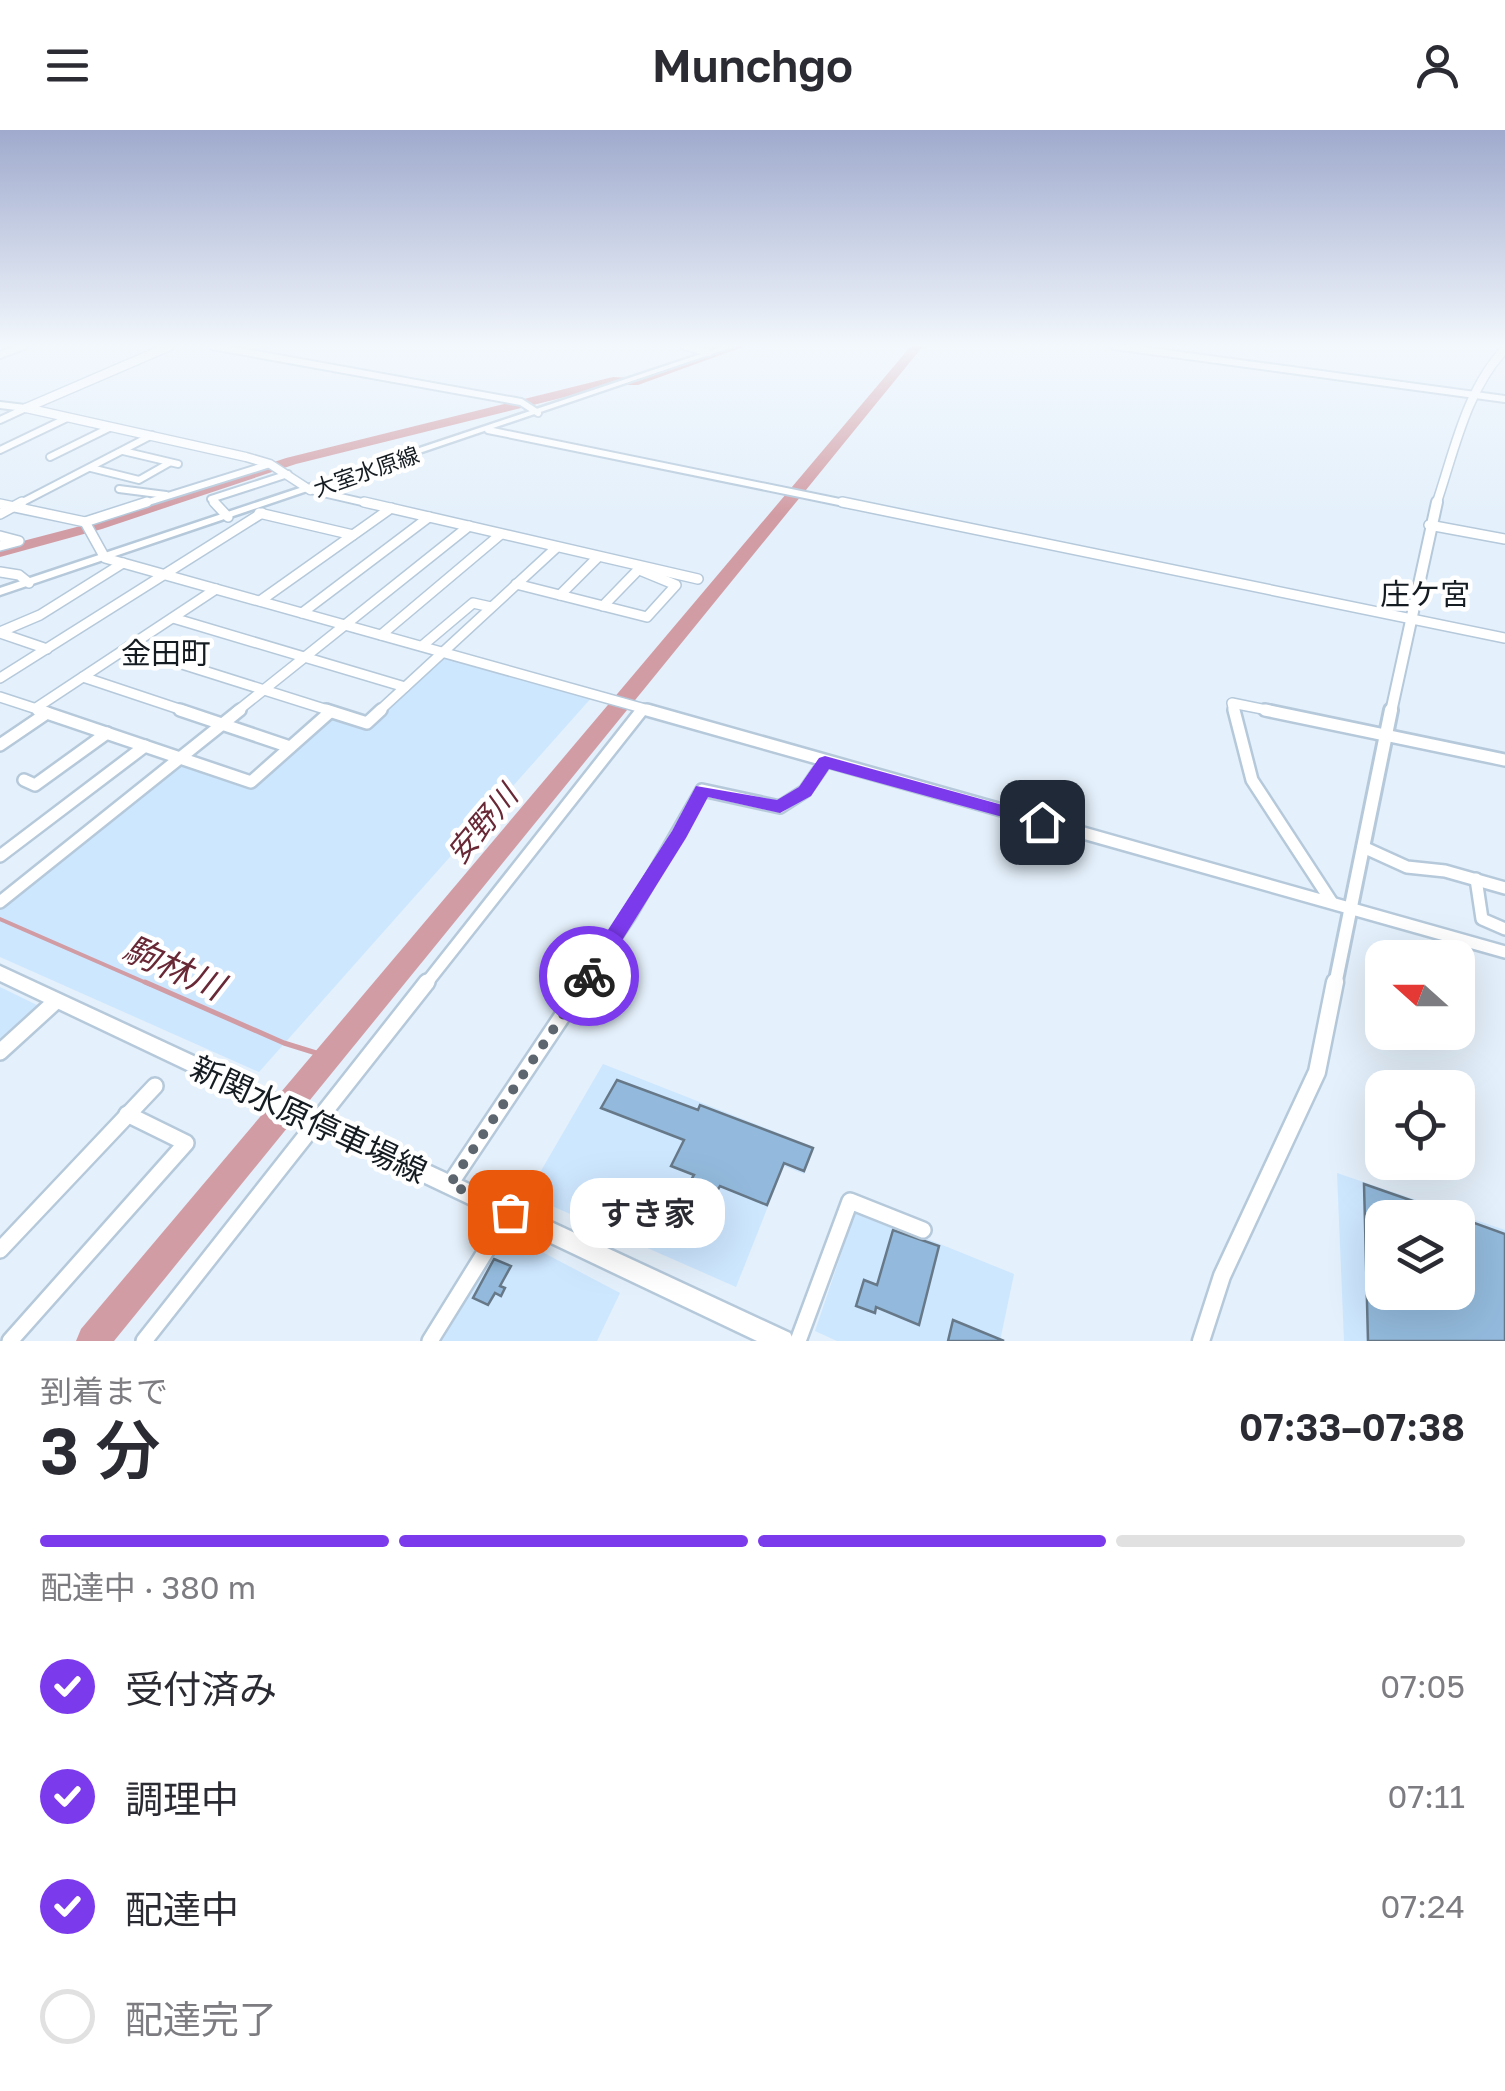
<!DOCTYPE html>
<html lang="ja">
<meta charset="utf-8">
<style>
:root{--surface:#fff;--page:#f7f7f7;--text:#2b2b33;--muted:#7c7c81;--line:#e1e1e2;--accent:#7c3aed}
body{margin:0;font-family:"Golos Text","Noto Sans JP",sans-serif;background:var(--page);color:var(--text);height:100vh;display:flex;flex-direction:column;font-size:38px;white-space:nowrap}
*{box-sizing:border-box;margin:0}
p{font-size:32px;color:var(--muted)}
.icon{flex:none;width:55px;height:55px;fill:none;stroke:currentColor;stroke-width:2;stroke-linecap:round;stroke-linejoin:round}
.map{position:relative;height:1211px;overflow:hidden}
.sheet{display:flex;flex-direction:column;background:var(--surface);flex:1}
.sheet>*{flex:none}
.needle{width:65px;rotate:291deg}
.buttons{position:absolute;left:1365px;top:810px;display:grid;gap:20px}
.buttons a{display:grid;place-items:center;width:110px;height:110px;border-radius:20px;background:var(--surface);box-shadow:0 10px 40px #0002;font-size:50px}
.pin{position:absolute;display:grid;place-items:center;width:85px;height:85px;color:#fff;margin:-42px;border-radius:20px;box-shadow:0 5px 15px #0006}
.courier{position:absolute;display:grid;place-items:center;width:100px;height:100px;margin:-50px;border:8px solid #7c3aed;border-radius:50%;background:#fff;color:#222;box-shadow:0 2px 12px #0007}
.bubble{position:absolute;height:70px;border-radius:30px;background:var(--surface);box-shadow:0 10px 40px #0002;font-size:32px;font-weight:600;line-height:70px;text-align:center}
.headline em{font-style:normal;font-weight:600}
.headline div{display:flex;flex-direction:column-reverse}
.headline{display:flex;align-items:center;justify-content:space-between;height:170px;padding:0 40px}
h1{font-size:65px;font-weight:600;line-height:75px}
.bar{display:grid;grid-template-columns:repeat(4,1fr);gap:15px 10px;align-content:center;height:120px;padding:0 40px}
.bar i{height:12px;border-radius:8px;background:var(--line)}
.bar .active{background:var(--accent)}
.bar p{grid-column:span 4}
ol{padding:0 40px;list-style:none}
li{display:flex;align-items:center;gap:30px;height:110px}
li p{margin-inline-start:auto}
li .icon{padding:10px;border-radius:50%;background:var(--accent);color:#fff;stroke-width:4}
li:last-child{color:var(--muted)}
li i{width:55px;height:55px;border:5px solid var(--line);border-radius:50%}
header{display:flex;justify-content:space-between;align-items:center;height:130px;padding:0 40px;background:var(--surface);font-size:45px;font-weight:600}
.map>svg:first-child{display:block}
.built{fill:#cde7ff;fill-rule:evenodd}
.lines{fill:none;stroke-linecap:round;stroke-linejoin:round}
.stream-far1{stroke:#d29ca4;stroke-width:4}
.stream{stroke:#d29ca4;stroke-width:5}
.river{fill:#d29ca4;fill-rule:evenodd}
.building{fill:#93badc;stroke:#677989;stroke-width:2.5}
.minor-far3-casing{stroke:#b5c9db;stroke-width:10}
.minor-far2-casing{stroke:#b5c9db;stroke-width:12}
.minor-far1-casing{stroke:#b5c9db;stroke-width:16}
.minor-casing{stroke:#b5c9db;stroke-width:20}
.tertiary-far3-casing{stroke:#b5c9db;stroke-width:11}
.tertiary-far2-casing{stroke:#b5c9db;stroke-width:14}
.tertiary-far1-casing{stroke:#b5c9db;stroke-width:18}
.tertiary-casing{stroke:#b5c9db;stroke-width:21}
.secondary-casing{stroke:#b5c9db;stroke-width:5}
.minor-far3{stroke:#fff;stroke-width:6}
.minor-far2{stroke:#fff;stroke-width:9}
.minor-far1{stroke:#fff;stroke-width:11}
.minor{stroke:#fff;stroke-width:15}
.tertiary-far3{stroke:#fff;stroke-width:8}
.tertiary-far2{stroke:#fff;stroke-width:10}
.tertiary-far1{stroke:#fff;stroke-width:12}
.tertiary{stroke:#fff;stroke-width:16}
.secondary{fill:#fff;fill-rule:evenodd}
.route{fill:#7c3aed}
.done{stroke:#5d666e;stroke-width:10;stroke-dasharray:0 18}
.labels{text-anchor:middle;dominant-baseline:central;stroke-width:9;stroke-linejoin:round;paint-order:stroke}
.far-street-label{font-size:22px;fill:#151c22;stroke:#fff}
.neighbourhood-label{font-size:30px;fill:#151c22;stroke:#fff}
.water-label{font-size:30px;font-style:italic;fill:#692836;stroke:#fff}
.near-street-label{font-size:32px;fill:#151c22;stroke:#fff}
.near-water-label{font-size:35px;font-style:italic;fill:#692836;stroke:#fff}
</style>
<header><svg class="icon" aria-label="menu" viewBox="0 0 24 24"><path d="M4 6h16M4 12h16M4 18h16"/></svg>Munchgo<svg class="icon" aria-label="person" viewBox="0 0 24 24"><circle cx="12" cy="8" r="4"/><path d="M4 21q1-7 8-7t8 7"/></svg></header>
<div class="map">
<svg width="1505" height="1211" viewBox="0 0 1505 1211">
<rect width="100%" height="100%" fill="#e4f0fb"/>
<g class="built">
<polygon points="443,526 592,567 259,942 0,827 0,776 180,631 251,656 330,586 367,596"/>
<polygon points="0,857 41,877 0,915"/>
<polygon points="603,934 814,1017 804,1044 784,1036 736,1157 527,1065"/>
<path d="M 1337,1043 L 1505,1100 L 1505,1211 L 1344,1211 ZM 1382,1088 L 1458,1088 L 1458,1162 L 1382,1162 Z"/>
<polygon points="856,1080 1014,1144 1000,1211 837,1211 815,1201"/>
<polygon points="506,1103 620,1163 597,1211 442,1211"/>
</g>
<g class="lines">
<polyline class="stream-far1" points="0,789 151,855"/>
<polyline class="stream" points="145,852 284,913 329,927"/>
<g class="river">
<polygon points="729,216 745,216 638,255 613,255 296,334 102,399 0,427 0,417 92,393 286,328 613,247 633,248"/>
<polygon points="911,216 923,216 114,1211 76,1211 81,1199"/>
</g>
</g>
<g class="building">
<polygon points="617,950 698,980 700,975 813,1018 804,1041 784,1033 767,1075 720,1056 717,1061 691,1050 694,1045 671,1036 684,1010 601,978"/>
<polygon points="1364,1054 1456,1086 1382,1088 1382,1162 1458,1162 1458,1087 1505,1104 1505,1211 1368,1211"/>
<polygon points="893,1100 939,1116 919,1195 876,1177 875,1183 856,1176 864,1150 877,1155"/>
<polygon points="494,1129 511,1136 500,1156 505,1158 501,1166 495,1163 488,1175 473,1168"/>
<polygon points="953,1190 1004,1211 948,1211"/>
</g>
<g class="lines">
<defs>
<g id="minor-far3">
<polyline points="212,216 521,272 538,283"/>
<polyline points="684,216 709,223"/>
<polyline points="1114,216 1505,269"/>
<polyline points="0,225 24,216"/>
<polyline points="0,275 25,278"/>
<polyline points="0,290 26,278"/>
<polyline points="488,300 854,375"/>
<polyline points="0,320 67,288"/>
<polyline points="123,321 178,334"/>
<polyline points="50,327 111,297"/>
<polyline points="91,338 139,350 169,333"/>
<polyline points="119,359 166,365"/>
<polyline points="310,360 375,375"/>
<polyline points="0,374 4,375"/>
<polyline points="17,375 152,305"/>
<polyline points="139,375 270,334"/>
<polyline points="217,375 211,369 288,344"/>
</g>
<g id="minor-far2">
<polyline points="214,372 228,387"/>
<polyline points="364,372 698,449"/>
<polyline points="842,372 1505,508"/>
<polyline points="0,374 85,392 147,372"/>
<polyline points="259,383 353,405"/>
<polyline points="0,384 22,372"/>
<polyline points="85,392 105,428 656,582"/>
<polyline points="1429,395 1505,409"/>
<polyline points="0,406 19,411 0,416"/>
<polyline points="0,442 19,445 29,453"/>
<polyline points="516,454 647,487 676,455 642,441"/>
<polyline points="560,465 598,427"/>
<polyline points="260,471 391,378"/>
<polyline points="603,476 638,440"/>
<polyline points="302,483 429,387"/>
<polyline points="173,488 405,557"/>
<polyline points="0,502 40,485 123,433"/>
<polyline points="0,503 47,519"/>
<polyline points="381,505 501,404"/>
<polyline points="422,516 473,473 491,477"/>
<polyline points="128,517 334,582"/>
<polyline points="83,547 188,582"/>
<polyline points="0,548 262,383"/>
<polyline points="0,567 46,582"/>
<polyline points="36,578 216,459"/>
<polyline points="236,582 469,396"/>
<polyline points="378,582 557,417"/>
<polyline points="1234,582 1232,573 1277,582"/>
</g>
<g id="minor-far1">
<polyline points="38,580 251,652 330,582"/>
<polyline points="180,580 290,617"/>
<polyline points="326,580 367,593 381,580"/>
<polyline points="647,580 1505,822"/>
<polyline points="1234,580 1252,650 1331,771"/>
<polyline points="1265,580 1505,630"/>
<polyline points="0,615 47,583"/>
<polyline points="24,650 35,655 107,603"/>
<polyline points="1363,717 1407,737 1445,741 1505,758"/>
<polyline points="0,726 145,616"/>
<polyline points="1476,749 1482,789 1505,799"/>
<polyline points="0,772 240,580"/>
<polyline points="425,855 642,580"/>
<polyline points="583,855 630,785 702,660 780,677 805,661 825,632"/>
</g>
<g id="minor">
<polyline points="0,922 56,871"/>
<polyline points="450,1054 585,852"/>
<polyline points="0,1120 155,956"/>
<polyline points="10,1211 186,1013 127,984"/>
<polyline points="144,1211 427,852"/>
<polyline points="430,1211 510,1082"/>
<polyline points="798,1211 850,1071 923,1100"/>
</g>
<g id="tertiary-far3">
<polyline points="26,278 246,327 270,334 310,360"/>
<polyline points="26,278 170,216"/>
<path d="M 1436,375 C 1454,322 1466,260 1505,219"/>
</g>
<polyline id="tertiary-far2" points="1391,582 1437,372"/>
<polyline id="tertiary-far1" points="1335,855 1391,580"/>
<polyline id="tertiary" points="1201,1211 1222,1146 1317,942 1335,852"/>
<g id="secondary">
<polygon points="725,216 735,216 0,465 0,458"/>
<polygon points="0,836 790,1203 794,1211 757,1211 0,851"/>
</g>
</defs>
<use href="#minor-far3" class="minor-far3-casing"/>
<use href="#minor-far2" class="minor-far2-casing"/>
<use href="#minor-far1" class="minor-far1-casing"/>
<use href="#minor" class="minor-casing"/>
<use href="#tertiary-far3" class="tertiary-far3-casing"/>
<use href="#tertiary-far2" class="tertiary-far2-casing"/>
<use href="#tertiary-far1" class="tertiary-far1-casing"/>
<use href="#tertiary" class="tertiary-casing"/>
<use href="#secondary" class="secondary-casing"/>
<use href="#minor-far3" class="minor-far3"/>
<use href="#minor-far2" class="minor-far2"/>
<use href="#minor-far1" class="minor-far1"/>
<use href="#minor" class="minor"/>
<use href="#tertiary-far3" class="tertiary-far3"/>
<use href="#tertiary-far2" class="tertiary-far2"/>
<use href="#tertiary-far1" class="tertiary-far1"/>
<use href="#tertiary" class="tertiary"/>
<use href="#secondary" class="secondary"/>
</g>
<linearGradient id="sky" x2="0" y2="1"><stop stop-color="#9faacd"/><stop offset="0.56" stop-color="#f3f8fd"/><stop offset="1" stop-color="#f3f8fd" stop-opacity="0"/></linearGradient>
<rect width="1505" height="385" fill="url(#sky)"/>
<polygon class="route" points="825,626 1042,686 1051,692 1042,698 829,639 811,666 780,683 708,667 686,708 596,852 582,852 579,846 582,840 672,701 696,656 777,670 799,657 819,628"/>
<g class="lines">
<polyline class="done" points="510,1082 450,1054 589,846"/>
</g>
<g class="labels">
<g class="far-street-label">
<text transform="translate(366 341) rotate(-19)">大室水原線</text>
</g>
<g class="neighbourhood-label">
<text x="1425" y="464">庄ケ宮</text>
<text x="166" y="523">金田町</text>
</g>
<g class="water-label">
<text transform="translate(482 694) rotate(-50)">安野川</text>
</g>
<g class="near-street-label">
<text transform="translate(309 989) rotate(25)">新関水原停車場線</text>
</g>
<g class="near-water-label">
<text transform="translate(174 837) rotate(24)">駒林川</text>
</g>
</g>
</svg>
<div class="buttons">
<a><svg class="needle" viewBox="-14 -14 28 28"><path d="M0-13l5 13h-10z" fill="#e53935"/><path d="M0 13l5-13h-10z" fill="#7c7c81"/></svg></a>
<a><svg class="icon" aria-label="locate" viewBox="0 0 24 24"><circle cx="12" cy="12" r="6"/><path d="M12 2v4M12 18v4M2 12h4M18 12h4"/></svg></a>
<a><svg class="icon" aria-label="layers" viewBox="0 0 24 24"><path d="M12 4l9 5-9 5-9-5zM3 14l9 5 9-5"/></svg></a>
</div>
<div class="pin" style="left:510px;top:1082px;background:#ea580c"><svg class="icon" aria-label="bag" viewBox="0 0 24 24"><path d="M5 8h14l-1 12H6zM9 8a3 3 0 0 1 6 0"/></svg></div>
<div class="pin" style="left:1042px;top:692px;background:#1f2937"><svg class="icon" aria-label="home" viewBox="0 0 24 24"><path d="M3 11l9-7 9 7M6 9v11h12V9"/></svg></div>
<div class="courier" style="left:589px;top:846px"><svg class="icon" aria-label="bike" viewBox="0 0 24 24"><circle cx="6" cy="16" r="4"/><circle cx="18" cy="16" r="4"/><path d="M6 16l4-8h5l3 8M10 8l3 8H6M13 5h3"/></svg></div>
<div class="bubble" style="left:570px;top:1048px;width:155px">すき家</div>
</div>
<section class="sheet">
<div class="headline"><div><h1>3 分</h1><p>到着まで</p></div><em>07:33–07:38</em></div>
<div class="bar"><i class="active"></i><i class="active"></i><i class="active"></i><i></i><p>配達中 · 380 m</p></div>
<ol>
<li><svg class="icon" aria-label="check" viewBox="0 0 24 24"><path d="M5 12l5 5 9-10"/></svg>受付済み<p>07:05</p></li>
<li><svg class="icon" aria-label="check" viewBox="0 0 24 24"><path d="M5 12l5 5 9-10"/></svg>調理中<p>07:11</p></li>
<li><svg class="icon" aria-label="check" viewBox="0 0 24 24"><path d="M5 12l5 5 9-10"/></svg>配達中<p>07:24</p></li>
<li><i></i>配達完了</li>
</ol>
</section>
